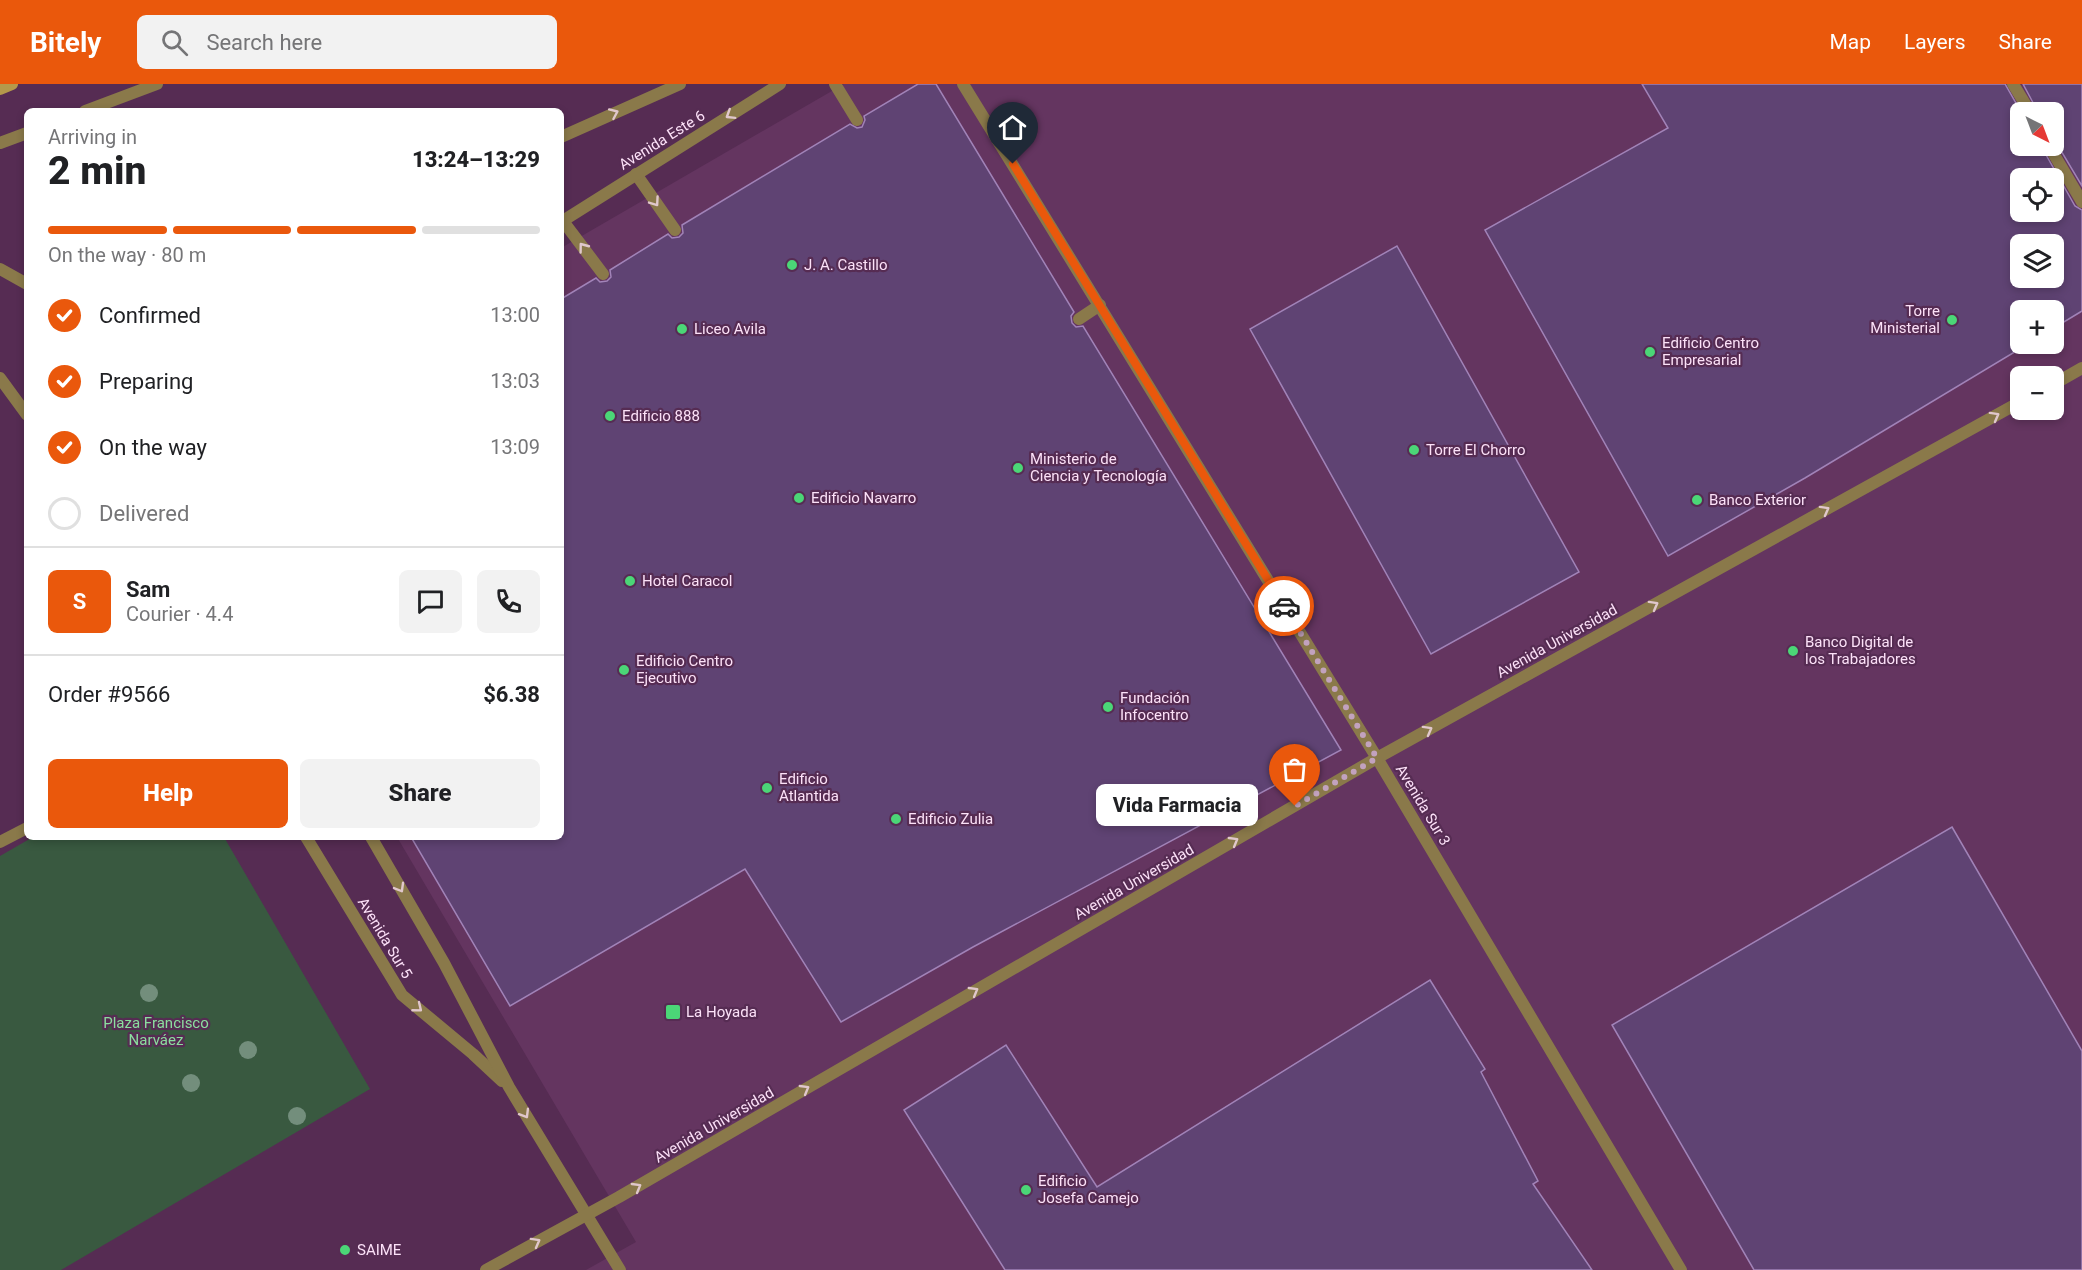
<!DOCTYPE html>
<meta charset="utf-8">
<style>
:root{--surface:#fff;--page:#f2f2f2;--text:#202124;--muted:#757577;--line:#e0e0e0;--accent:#ea580c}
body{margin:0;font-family:Roboto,sans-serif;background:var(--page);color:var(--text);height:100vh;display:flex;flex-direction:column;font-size:22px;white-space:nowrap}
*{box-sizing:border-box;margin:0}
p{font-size:20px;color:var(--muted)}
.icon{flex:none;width:33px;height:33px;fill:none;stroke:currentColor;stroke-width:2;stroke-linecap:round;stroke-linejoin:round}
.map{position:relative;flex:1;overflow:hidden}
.panel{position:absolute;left:24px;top:24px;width:540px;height:732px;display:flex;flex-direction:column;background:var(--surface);border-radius:9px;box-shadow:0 3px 9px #0003}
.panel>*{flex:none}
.needle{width:39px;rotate:138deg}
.buttons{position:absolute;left:2010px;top:18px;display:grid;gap:12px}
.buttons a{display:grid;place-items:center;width:54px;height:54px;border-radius:9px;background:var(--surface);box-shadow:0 3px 9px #0003;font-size:30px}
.pin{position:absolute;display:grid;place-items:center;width:51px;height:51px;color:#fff;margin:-62px -26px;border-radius:50% 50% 50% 0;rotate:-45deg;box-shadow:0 0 6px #0007}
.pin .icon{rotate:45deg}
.courier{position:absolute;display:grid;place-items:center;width:60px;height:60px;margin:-30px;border:4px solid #ea580c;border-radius:50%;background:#fff;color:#222;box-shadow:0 2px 8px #0007}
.bubble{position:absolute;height:42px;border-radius:9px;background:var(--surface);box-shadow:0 3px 9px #0003;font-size:20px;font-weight:800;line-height:42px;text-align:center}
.overview em{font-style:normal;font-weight:800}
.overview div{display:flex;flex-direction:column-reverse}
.overview{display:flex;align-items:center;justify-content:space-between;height:102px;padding:0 24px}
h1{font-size:39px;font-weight:800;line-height:45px}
.bar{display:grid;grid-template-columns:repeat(4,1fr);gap:9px 6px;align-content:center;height:72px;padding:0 24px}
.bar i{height:8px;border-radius:4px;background:var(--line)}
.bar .current{background:var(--accent)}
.bar p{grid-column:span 4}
.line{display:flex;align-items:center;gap:15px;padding:0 24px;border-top:2px solid var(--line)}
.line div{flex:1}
.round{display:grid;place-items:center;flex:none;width:63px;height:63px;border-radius:9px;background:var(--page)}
ol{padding:0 24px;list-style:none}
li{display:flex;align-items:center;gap:18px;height:66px}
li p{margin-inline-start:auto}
li .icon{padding:6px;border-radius:50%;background:var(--accent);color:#fff;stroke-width:4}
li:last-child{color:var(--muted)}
li i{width:33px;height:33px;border:3px solid var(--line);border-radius:50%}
.button{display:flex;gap:12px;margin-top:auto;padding:12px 24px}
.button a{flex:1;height:69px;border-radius:9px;background:var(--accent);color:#fff;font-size:24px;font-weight:800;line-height:69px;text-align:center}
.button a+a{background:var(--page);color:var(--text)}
header{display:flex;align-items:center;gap:36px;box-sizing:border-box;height:84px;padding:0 30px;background:var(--accent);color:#fff}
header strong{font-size:28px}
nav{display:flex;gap:33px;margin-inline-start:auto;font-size:21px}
.search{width:420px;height:54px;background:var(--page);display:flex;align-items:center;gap:15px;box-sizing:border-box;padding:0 21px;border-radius:9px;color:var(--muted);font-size:22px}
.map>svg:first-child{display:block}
.built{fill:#643560;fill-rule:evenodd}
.green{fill:#395940}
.building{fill:#5f4373;stroke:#a183b8;stroke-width:1.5;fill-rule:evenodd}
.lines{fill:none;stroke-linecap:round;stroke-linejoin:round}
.lane{stroke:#8a794a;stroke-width:12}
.street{stroke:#8a794a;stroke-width:12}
.secondary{stroke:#b4994b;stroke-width:12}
.tree{fill:#738e7c}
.oneway{stroke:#e0c7cc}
.done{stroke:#c2a2be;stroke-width:6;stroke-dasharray:0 10.8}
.route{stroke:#ea580c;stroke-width:8}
.poi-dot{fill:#4bd677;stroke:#562c53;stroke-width:2}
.labels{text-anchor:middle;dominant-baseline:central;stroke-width:4.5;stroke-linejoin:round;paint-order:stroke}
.street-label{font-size:15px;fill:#fce1f8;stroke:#562c53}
.poi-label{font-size:15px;fill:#fce1f8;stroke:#562c53;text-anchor:start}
.park-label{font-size:15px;fill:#8bde9e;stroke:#562c53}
</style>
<header>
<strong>Bitely</strong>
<div class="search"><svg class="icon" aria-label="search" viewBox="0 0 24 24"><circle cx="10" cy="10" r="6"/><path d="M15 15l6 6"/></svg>Search here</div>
<nav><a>Map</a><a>Layers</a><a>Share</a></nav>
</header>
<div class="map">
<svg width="2082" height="1186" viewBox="0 0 2082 1186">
<rect width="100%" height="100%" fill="#562c53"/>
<path class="built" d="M 844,0 L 2082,0 L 2082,1186 L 586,1186 L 636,1158 L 397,753 L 561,753 L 561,164 ZM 2020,28 L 2054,28 L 2054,62 L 2020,62 ZM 2020,94 L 2054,94 L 2054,128 L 2020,128 ZM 2020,160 L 2054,160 L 2054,194 L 2020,194 ZM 2020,226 L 2054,226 L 2054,260 L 2020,260 ZM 2020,292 L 2054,292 L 2054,326 L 2020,326 Z"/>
<polygon class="green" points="33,753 224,753 370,1005 61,1186 0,1186 0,772"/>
<g class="building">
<polygon points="918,0 936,0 1074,228 1071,232 1072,239 1076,243 1083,242 1341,666 973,863 841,938 745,785 510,922 411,753 561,753 561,215 596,194 600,198 607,197 611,193 610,186 668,150 672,154 679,153 683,149 682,141 850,40 857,44 862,43 865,36 864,32"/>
<path d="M 1642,0 L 2005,0 L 2021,28 L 2020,62 L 2041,62 L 2075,122 L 2082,126 L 2082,227 L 2054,244 L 2054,226 L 2020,226 L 2020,260 L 2028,260 L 1805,394 L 1668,472 L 1485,146 L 1668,44 ZM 2020,94 L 2054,94 L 2054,128 L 2020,128 ZM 2020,160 L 2054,160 L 2054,194 L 2020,194 Z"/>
<polygon points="2023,0 2082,0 2082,102 2054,55 2054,28 2038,28"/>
<polygon points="1397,162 1579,488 1431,570 1250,245"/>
<polygon points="1952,743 2082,967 2082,1186 1754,1186 1612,941"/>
<polygon points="1430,896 1485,985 1481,988 1538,1097 1533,1100 1592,1186 1005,1186 904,1026 1006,961 1097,1103"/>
</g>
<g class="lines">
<g class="lane">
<polyline points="835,0 857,36"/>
<polyline points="636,90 675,146"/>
<polyline points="563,137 603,190"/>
<polyline points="1079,235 1100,221"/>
</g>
<g class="street">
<polyline points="963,0 1377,674 1681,1186"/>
<polyline points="2013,0 2030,28"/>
<polyline points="85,27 157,0"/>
<polyline points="561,53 680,0"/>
<polyline points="0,59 27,49"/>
<polyline points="2049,62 2082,118"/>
<polyline points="561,138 780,0"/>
<polyline points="0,185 27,200"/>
<polyline points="0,294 27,331"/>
<polyline points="2054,300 2082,284"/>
<polyline points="306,753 402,911 473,970 502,997"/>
<polyline points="371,753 444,879 509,1003 620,1186"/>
<polyline points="0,758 27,744"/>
<polyline points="486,1186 619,1113 1377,674 2020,318"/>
</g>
<polyline class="secondary" points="0,5 12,0"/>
</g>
<g class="tree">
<circle cx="149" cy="909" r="9"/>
<circle cx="248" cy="966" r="9"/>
<circle cx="191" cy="999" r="9"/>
<circle cx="297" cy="1032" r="9"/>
</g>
<defs><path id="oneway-chevron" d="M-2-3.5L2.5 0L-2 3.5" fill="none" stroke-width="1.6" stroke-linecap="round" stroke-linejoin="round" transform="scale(1.5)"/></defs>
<g class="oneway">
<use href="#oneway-chevron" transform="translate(614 29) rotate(-24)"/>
<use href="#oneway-chevron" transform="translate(730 31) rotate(148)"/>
<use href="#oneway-chevron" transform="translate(655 118) rotate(55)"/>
<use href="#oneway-chevron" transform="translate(583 163) rotate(-127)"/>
<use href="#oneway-chevron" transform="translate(1995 332) rotate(-29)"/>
<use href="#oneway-chevron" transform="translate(1825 426) rotate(-29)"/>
<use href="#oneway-chevron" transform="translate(1654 521) rotate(-29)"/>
<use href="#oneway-chevron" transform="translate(1428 646) rotate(-29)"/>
<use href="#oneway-chevron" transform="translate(1234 757) rotate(-30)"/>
<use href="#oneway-chevron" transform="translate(400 804) rotate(60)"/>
<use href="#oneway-chevron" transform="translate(974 907) rotate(-30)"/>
<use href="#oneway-chevron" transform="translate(418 924) rotate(39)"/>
<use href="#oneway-chevron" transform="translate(805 1005) rotate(-30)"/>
<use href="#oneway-chevron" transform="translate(525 1030) rotate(59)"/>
<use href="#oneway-chevron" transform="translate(637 1103) rotate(-30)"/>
<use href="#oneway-chevron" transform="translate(536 1158) rotate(-29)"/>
</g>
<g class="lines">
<polyline class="done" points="1284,522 1377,674 1295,722"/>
<polyline class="route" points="1013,80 1284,522"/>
</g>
<g class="poi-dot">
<circle cx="792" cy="181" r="6"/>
<circle cx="1952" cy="236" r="6"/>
<circle cx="682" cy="245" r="6"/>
<circle cx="1650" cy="268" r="6"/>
<circle cx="610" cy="332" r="6"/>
<circle cx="1414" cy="366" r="6"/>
<circle cx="1018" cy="384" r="6"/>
<circle cx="799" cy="414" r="6"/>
<circle cx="1697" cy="416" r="6"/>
<circle cx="630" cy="497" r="6"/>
<circle cx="1793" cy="567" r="6"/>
<circle cx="624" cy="586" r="6"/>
<circle cx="1108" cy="623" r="6"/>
<circle cx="767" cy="704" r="6"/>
<circle cx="896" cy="735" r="6"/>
<rect x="665" y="920" width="16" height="16" rx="3"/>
<circle cx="1026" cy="1106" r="6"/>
<circle cx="345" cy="1166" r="6"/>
</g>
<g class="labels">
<g class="street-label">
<text transform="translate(662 56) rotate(-32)">Avenida Este 6</text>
<text transform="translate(1557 557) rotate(-29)">Avenida Universidad</text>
<text transform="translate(1423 721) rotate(59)">Avenida Sur 3</text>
<text transform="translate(1134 798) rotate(-30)">Avenida Universidad</text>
<text transform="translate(385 854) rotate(59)">Avenida Sur 5</text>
<text transform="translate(714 1041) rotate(-30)">Avenida Universidad</text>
</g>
<g class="poi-label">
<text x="804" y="181">J. A. Castillo</text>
<text x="1940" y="227" text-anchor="end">Torre<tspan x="1940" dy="17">Ministerial</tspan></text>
<text x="694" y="245">Liceo Avila</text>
<text x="1662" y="259">Edificio Centro<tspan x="1662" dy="17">Empresarial</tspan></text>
<text x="622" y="332">Edificio 888</text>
<text x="1426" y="366">Torre El Chorro</text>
<text x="1030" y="375">Ministerio de<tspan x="1030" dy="17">Ciencia y Tecnología</tspan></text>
<text x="811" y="414">Edificio Navarro</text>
<text x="1709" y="416">Banco Exterior</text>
<text x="642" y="497">Hotel Caracol</text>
<text x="1805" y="558">Banco Digital de<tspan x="1805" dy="17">los Trabajadores</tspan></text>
<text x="636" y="577">Edificio Centro<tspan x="636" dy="17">Ejecutivo</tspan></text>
<text x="1120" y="614">Fundación<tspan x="1120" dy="17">Infocentro</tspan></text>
<text x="779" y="695">Edificio<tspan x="779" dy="17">Atlantida</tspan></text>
<text x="908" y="735">Edificio Zulia</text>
<text x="686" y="928">La Hoyada</text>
<text x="1038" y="1097">Edificio<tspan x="1038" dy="17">Josefa Camejo</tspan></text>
<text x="357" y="1166">SAIME</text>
</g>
<g class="park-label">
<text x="156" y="939">Plaza Francisco<tspan x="156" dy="17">Narváez</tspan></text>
</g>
</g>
</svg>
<div class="buttons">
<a><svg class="needle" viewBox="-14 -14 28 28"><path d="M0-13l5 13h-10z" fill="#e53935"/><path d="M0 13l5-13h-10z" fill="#757577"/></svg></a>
<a><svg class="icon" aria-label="locate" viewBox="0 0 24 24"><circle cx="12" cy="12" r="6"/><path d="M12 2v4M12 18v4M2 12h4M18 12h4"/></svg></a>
<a><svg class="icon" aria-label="layers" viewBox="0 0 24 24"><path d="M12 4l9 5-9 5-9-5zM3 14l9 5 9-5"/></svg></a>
<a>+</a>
<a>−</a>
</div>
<div class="pin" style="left:1295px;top:722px;background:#ea580c"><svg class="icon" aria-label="bag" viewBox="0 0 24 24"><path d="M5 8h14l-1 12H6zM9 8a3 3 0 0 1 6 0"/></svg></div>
<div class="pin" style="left:1013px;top:80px;background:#1f2937"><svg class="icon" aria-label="home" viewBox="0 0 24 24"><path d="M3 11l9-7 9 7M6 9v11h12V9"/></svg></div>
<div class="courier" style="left:1284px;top:522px"><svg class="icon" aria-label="car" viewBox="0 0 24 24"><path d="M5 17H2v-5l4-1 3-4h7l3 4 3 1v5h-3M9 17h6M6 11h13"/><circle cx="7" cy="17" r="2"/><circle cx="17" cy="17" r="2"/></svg></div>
<div class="bubble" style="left:1096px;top:700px;width:162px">Vida Farmacia</div>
<section class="panel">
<div class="overview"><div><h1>2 min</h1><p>Arriving in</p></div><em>13:24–13:29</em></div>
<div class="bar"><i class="current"></i><i class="current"></i><i class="current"></i><i></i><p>On the way · 80 m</p></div>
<ol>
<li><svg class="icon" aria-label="check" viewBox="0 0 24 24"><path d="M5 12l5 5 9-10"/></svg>Confirmed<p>13:00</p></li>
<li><svg class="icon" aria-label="check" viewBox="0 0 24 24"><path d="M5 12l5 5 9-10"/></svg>Preparing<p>13:03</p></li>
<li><svg class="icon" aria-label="check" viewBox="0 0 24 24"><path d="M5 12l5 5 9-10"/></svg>On the way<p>13:09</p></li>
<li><i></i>Delivered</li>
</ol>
<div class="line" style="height:108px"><b class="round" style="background:var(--accent);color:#fff">S</b><div><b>Sam</b><p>Courier · 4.4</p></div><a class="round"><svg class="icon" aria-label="chat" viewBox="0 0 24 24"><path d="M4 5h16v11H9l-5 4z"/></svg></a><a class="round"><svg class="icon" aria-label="phone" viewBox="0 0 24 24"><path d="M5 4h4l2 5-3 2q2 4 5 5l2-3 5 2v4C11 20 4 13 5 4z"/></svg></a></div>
<div class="line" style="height:78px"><div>Order #9566</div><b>$6.38</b></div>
<div class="button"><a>Help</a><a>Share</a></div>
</section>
</div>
